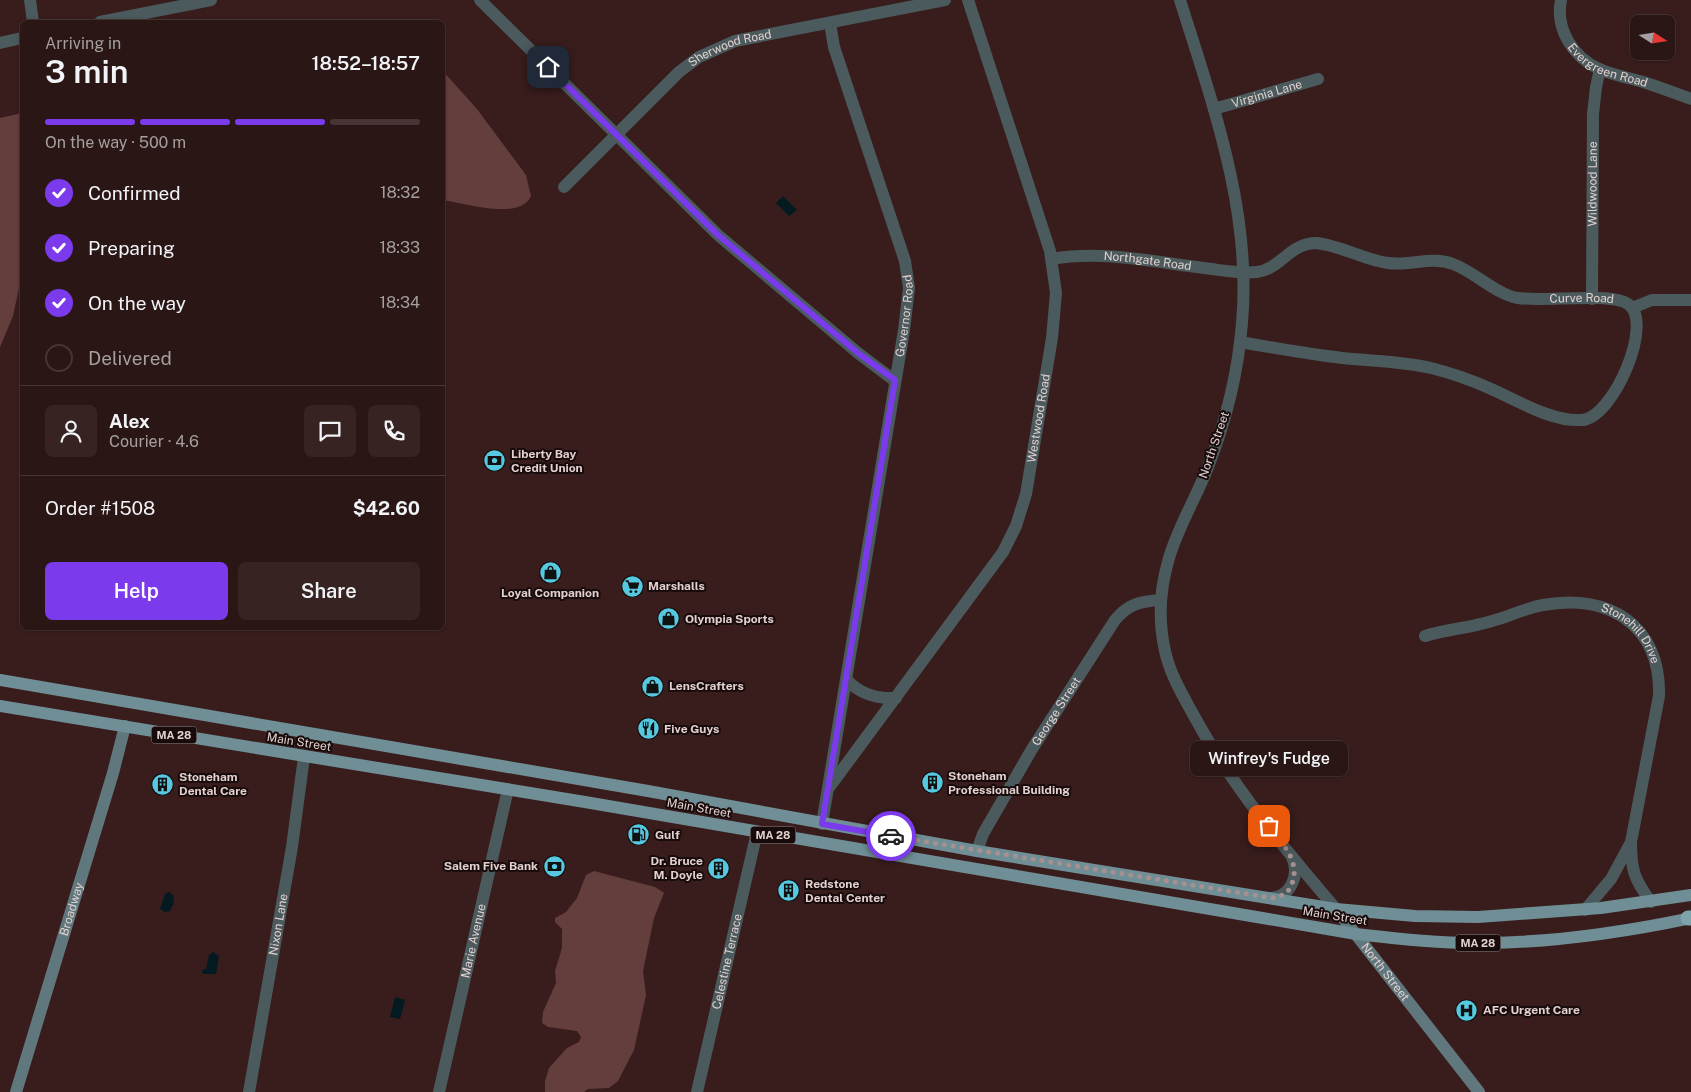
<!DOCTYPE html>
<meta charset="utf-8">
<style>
:root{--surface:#2a1615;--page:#362322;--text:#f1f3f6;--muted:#a59fa0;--line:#463534;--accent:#7c3aed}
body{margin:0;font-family:"Public Sans",sans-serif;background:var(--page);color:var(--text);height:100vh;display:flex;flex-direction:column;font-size:19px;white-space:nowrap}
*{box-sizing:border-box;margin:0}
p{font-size:16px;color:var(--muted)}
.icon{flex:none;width:28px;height:28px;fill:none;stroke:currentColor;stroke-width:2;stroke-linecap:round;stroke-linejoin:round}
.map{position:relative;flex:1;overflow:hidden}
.side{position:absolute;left:20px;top:20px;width:425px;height:610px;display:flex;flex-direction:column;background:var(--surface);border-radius:8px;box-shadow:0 1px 4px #0004,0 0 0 1px var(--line)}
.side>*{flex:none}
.needle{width:32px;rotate:102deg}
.controls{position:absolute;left:1630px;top:15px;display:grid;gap:10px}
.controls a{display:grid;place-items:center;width:45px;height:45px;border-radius:8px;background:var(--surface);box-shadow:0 1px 4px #0004,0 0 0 1px var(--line);font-size:25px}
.pin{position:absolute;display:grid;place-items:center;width:42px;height:42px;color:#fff;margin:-21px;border-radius:10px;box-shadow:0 2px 8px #0006}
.courier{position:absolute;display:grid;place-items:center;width:50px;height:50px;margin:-25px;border:4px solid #7c3aed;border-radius:50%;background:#fff;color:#222;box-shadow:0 1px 6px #0007}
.bubble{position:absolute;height:35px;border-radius:8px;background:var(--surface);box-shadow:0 1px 4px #0004,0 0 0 1px var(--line);font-size:16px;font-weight:600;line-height:35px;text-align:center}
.summary em{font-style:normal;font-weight:600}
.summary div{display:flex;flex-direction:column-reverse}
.summary{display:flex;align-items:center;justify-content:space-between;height:85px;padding:0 25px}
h1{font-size:32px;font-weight:600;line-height:38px}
.bar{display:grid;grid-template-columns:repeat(4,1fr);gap:8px 5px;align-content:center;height:60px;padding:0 25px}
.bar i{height:6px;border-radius:4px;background:var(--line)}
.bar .on{background:var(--accent)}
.bar p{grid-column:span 4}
.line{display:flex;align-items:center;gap:12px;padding:0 25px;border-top:1px solid var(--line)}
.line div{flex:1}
.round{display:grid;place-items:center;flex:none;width:52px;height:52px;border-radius:8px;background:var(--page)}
ol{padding:0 25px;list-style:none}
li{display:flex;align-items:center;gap:15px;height:55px}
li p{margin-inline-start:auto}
li .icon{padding:5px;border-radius:50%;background:var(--accent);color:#fff;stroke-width:4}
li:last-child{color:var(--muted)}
li i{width:28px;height:28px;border:2px solid var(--line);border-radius:50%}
.action{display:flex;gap:10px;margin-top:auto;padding:10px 25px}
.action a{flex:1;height:58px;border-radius:8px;background:var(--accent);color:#fff;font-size:20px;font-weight:600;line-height:58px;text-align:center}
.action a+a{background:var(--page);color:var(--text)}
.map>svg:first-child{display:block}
.green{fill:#633e3d}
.water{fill:#031b20}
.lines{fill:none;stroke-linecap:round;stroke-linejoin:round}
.minor{stroke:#4b5a5d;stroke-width:12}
.tertiary{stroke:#4b5a5d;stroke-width:12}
.secondary{stroke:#60787d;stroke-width:12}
.primary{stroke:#6f8e95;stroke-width:12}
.motorway{stroke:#7da3ab;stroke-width:15}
.done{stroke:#a79190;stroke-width:5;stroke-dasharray:0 9}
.route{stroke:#7c3aed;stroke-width:6}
.labels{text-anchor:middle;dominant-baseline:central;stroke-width:4;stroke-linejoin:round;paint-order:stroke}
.shield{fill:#170b0b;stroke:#a69594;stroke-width:1}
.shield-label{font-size:11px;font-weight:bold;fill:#e3d0cf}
.street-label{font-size:12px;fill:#e3d0cf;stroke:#170b0b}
.poi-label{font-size:12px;font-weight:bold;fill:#e3d0cf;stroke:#170b0b;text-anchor:start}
</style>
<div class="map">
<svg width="1691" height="1092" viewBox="0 0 1691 1092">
<rect width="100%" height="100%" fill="#381d1c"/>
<g class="green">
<path d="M 442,70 L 477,109 L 526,175 L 531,196 C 521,221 464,203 443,200 Z"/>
<polygon points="22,113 22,274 13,316 0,347 0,118"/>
<polygon points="594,871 655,887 664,893 654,918 643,971 646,995 634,1050 618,1081 609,1088 588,1089 584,1092 545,1092 545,1081 549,1068 567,1048 579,1042 581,1037 577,1031 548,1027 542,1023 543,1012 556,983 555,971 562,948 562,929 555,922 555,918 566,912 577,898 586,875"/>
</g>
<g class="water">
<polygon points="783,196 797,210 789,216 776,203"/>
<polygon points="169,892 174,896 173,905 170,911 165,912 160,909 165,894"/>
<polygon points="213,952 219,956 216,974 203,974 202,970 206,969 209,955"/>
<polygon points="395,997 405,1000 400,1019 390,1017"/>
</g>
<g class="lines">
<g class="minor">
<polyline points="30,0 33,22"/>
<polyline points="480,0 718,235 858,353 895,381"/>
<path id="s1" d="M 1561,0 C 1555,29 1573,57 1599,69 C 1613,75 1629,78 1643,82 C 1659,87 1675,93 1691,99"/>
<polyline points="100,22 211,0"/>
<polyline points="0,43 22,38"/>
<path id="s2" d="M 1214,109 L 1318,79"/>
<path id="s3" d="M 564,187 L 679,72 L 699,57 L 735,41 L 945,0"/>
<path id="s4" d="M 1052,259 C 1102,250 1155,262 1204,268 C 1221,270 1240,274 1257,272 C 1281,269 1289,243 1317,243 C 1342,246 1364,260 1388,263 C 1410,266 1432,256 1453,264 C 1475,272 1497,295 1518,298 C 1543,302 1610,292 1628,304 C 1655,322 1613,418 1582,420 C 1551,422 1517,400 1489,388 C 1471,380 1451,373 1431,368 C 1402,361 1372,361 1342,358 C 1308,354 1274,348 1240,342"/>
<path id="s5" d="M 1592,299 L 1593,114 L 1596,87 L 1600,69"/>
<polyline points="1632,308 1652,300 1691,300"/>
<path id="s6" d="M 1425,636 C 1447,629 1470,628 1492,621 C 1509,617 1525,608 1543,605 C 1609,593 1661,625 1659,696 L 1631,842 C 1631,870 1634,879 1651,902"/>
<path d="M 847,680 C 860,694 877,699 896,698"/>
<path id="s7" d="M 828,789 L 1003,552 L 1016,526 L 1026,494 L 1052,338 L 1056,293 L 1050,251 L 968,0"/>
<path id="s8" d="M 822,824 L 904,330 L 909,288 L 905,261 L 834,47 L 830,23"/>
<polyline points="1585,910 1611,879 1630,844"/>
<path id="s9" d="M 249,1092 L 292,847 L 304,757"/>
<path id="s10" d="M 439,1092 L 508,789"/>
<path id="s11" d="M 697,1092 L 757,832"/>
</g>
<g class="tertiary">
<path d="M 1180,0 C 1213,105 1252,212 1242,323 C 1238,373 1226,421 1208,467 C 1196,498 1178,527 1169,558 C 1160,588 1158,620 1165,651 C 1170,674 1182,694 1193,714 C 1231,785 1284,848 1336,909"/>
<path id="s12" d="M 977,851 L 983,834 L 1032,749 L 1115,620 C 1128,604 1141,601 1161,600"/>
<path d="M 1269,898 C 1291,898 1300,875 1292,857"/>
</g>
<g class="secondary">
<path id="s13" d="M 1336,909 L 1479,1092"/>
<path id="s14" d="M 16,1092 L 113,773 L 125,726"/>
</g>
<g class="primary">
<polyline points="0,680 648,791 977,851 1336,909 1415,916 1478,917 1601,908 1691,895"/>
<path d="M 0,706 L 585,802 L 1356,934 C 1400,939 1444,944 1488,943 C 1556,942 1624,932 1691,918"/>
</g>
<polyline class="motorway" points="1688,918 1691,918"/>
</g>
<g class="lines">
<path class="done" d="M 891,836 L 1272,898 L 1286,894 C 1306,867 1285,847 1269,826"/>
<polyline class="route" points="548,67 718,235 858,353 895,380 822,824 891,836"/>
</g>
<defs>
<symbol id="bank-disc" viewBox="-11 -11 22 22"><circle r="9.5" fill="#56c9e0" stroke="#170b0b"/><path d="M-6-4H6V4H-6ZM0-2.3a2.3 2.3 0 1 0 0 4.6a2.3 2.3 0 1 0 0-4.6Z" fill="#111"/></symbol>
<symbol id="shop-disc" viewBox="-11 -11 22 22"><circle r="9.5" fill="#56c9e0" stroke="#170b0b"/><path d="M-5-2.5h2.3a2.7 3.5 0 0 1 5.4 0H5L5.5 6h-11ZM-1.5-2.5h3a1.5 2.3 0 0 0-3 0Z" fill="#111"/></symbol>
<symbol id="supermarket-disc" viewBox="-11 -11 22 22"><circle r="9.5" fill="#56c9e0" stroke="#170b0b"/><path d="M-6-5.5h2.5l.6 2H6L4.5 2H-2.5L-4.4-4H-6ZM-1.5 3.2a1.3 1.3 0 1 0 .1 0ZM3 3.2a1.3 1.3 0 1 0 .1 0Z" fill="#111"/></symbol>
<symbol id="restaurant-disc" viewBox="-11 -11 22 22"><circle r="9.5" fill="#56c9e0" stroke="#170b0b"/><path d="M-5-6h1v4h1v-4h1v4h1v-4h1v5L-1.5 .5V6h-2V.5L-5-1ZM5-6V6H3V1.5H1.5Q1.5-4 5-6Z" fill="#111"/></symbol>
<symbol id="building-disc" viewBox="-11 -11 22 22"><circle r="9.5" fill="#56c9e0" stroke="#170b0b"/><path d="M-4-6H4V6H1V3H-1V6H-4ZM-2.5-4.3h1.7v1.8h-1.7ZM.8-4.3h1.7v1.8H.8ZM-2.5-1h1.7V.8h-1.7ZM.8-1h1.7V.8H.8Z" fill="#111"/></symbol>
<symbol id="fuel-disc" viewBox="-11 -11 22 22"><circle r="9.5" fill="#56c9e0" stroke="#170b0b"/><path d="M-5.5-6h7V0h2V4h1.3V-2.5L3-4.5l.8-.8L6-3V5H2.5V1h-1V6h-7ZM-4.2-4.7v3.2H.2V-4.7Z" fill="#111"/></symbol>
<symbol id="hospital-disc" viewBox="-11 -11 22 22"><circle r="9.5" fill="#56c9e0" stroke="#170b0b"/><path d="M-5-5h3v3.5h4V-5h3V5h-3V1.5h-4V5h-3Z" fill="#111"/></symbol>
</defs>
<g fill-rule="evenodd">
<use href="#bank-disc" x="482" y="448" width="25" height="25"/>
<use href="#shop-disc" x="538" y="560" width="25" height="25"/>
<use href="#supermarket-disc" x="620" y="574" width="25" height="25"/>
<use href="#shop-disc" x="656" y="606" width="25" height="25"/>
<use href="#shop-disc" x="640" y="674" width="25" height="25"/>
<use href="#restaurant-disc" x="636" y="716" width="25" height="25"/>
<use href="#building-disc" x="920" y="770" width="25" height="25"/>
<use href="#building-disc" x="150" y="772" width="25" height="25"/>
<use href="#fuel-disc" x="626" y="822" width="25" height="25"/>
<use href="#bank-disc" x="542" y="854" width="25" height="25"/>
<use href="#building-disc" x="706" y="856" width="25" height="25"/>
<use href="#building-disc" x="776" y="878" width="25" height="25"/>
<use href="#hospital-disc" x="1454" y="998" width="25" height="25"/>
</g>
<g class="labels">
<g class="shield">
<rect x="151.5" y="726.5" width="45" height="17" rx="4"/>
<rect x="750.5" y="826.5" width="45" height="17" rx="4"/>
<rect x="1455.5" y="934.5" width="45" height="17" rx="4"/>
</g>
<g class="shield-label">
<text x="174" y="735">MA 28</text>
<text x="773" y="835">MA 28</text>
<text x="1478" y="943">MA 28</text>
</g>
<g class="street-label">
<text stroke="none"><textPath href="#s3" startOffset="220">Sherwood Road</textPath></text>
<text stroke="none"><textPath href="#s1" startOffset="91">Evergreen Road</textPath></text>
<text stroke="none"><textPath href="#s2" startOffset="55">Virginia Lane</textPath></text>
<text stroke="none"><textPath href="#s5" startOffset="115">Wildwood Lane</textPath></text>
<text stroke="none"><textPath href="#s4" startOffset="96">Northgate Road</textPath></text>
<text stroke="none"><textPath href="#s4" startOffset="551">Curve Road</textPath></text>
<text stroke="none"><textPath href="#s8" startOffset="515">Governor Road</textPath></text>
<text stroke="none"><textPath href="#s7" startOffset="434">Westwood Road</textPath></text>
<text transform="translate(1214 445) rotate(-71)">North Street</text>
<text stroke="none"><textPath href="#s6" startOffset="222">Stonehill Drive</textPath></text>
<text stroke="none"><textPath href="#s12" startOffset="161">George Street</textPath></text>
<text transform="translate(299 742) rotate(9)">Main Street</text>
<text transform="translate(699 808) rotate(10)">Main Street</text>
<text stroke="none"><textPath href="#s14" startOffset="191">Broadway</textPath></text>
<text transform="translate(1335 916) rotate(9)">Main Street</text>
<text stroke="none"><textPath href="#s9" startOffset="170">Nixon Lane</textPath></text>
<text stroke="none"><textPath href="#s10" startOffset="155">Marie Avenue</textPath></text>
<text stroke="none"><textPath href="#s11" startOffset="134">Celestine Terrace</textPath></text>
<text stroke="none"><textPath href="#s13" startOffset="80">North Street</textPath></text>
</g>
<g class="poi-label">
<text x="511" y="454">Liberty Bay<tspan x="511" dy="14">Credit Union</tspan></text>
<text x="648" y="586">Marshalls</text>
<text x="550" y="593" text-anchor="middle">Loyal Companion</text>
<text x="685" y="619">Olympia Sports</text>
<text x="669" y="686">LensCrafters</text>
<text x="664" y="729">Five Guys</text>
<text x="948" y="776">Stoneham<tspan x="948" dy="14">Professional Building</tspan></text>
<text x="179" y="777">Stoneham<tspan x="179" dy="14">Dental Care</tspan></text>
<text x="655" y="835">Gulf</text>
<text x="703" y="861" text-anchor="end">Dr. Bruce<tspan x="703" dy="14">M. Doyle</tspan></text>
<text x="538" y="866" text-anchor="end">Salem Five Bank</text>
<text x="805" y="884">Redstone<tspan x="805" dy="14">Dental Center</tspan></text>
<text x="1483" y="1010">AFC Urgent Care</text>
</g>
</g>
</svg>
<div class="controls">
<a><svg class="needle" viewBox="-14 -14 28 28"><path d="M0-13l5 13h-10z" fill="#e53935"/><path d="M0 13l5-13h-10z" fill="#a59fa0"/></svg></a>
</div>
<div class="pin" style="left:1269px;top:826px;background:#ea580c"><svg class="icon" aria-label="bag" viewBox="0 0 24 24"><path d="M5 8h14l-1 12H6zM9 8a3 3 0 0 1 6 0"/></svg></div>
<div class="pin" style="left:548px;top:67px;background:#1f2937"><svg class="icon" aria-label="home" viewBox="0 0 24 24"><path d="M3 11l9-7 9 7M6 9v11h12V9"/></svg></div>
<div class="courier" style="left:891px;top:836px"><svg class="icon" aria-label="car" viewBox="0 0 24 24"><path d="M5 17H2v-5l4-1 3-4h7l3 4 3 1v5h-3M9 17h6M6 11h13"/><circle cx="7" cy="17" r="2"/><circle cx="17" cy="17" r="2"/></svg></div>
<div class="bubble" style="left:1190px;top:741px;width:158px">Winfrey's Fudge</div>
<section class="side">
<div class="summary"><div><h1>3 min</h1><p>Arriving in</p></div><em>18:52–18:57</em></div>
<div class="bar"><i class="on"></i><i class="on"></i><i class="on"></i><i></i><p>On the way · 500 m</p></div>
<ol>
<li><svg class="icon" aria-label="check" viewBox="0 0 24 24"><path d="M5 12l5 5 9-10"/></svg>Confirmed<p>18:32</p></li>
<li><svg class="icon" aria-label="check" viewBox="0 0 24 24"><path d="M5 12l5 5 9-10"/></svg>Preparing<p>18:33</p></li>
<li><svg class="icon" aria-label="check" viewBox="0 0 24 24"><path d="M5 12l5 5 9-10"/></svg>On the way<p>18:34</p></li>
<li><i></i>Delivered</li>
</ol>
<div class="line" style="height:90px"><a class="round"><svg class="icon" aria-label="person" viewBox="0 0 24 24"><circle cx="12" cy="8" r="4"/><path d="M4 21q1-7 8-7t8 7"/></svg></a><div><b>Alex</b><p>Courier · 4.6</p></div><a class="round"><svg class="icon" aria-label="chat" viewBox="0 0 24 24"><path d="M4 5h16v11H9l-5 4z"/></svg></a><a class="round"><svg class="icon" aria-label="phone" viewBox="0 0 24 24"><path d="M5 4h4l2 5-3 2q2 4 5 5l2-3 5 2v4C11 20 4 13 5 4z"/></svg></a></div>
<div class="line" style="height:65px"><div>Order #1508</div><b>$42.60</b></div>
<div class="action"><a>Help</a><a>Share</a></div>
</section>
</div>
